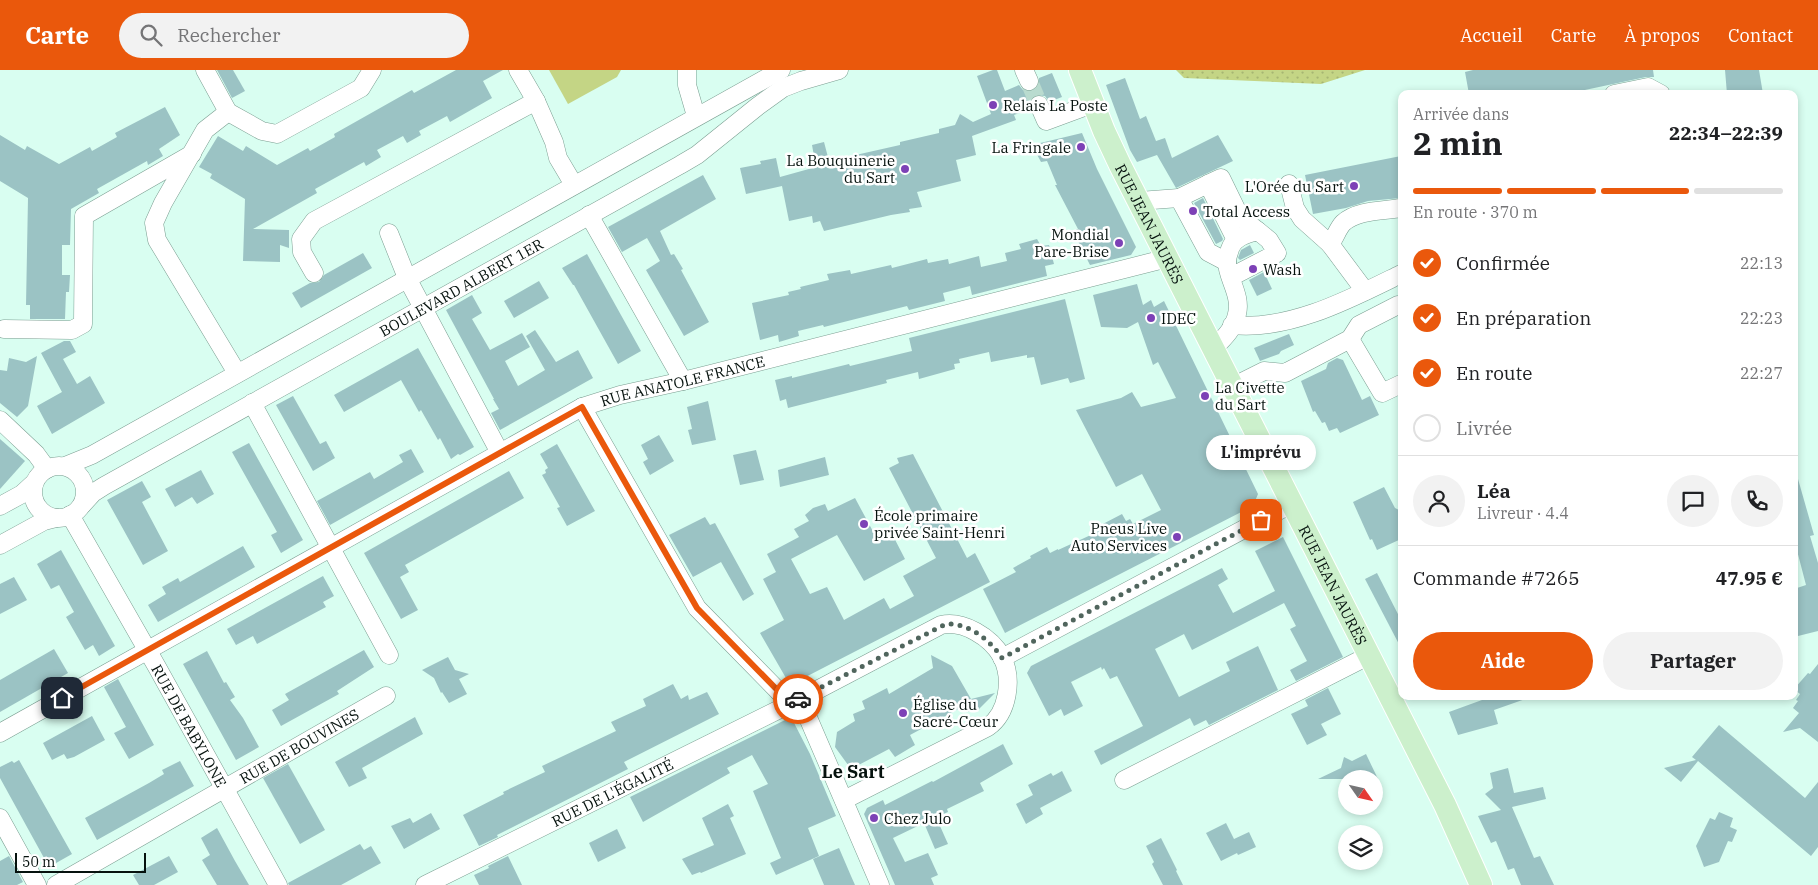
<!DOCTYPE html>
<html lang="fr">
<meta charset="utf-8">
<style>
:root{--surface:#fff;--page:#f2f2f2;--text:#202124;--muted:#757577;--line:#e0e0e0;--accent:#ea580c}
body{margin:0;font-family:"IBM Plex Serif",serif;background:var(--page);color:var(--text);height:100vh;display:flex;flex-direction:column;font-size:19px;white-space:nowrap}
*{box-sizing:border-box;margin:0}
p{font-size:16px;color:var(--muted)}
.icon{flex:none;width:28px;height:28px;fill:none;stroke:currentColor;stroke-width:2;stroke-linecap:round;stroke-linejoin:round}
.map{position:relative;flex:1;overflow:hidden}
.sheet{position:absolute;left:1398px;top:20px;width:400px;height:610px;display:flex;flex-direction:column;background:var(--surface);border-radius:10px;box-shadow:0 2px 8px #0003}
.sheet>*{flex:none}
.needle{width:32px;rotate:124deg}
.tools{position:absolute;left:1338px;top:700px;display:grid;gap:10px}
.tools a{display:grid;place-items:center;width:45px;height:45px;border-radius:50%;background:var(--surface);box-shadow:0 2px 8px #0003;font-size:25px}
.scale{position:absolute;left:15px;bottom:12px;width:131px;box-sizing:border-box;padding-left:5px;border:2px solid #06120e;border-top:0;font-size:14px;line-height:18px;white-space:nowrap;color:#06120e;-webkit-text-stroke:4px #fff;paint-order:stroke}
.pin{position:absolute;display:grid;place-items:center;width:42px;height:42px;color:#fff;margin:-21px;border-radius:10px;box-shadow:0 2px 8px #0006}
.courier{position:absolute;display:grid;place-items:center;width:50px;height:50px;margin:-25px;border:4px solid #ea580c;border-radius:50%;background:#fff;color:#222;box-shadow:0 1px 6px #0007}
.bubble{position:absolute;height:35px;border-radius:18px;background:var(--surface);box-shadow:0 2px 8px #0003;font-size:16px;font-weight:700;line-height:35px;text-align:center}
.overview em{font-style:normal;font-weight:700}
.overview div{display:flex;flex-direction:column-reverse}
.overview{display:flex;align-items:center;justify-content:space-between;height:85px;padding:0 15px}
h1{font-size:32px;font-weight:700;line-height:38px}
.bar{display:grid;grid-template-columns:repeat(4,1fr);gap:8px 5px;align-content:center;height:60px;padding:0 15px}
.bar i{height:6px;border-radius:4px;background:var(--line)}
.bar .on{background:var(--accent)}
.bar p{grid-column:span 4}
.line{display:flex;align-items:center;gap:12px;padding:0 15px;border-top:1px solid var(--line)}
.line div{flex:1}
.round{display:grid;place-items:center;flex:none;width:52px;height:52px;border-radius:26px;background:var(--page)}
ol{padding:0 15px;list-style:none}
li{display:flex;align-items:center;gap:15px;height:55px}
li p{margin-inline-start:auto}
li .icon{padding:5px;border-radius:50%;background:var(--accent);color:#fff;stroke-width:4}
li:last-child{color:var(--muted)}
li i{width:28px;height:28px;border:2px solid var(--line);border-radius:50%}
.action{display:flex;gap:10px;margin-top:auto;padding:10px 15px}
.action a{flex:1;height:58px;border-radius:30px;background:var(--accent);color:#fff;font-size:20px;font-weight:700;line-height:58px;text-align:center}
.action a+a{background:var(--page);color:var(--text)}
header{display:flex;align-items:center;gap:30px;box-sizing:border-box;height:70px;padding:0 25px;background:var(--accent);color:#fff}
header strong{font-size:24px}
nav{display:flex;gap:28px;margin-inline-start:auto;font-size:18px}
.search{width:350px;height:45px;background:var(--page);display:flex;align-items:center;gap:12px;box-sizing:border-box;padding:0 18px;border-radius:28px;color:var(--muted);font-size:19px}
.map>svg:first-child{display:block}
.grass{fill:url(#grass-dots)}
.park{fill:#c4d585}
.building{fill:#9bc3c4}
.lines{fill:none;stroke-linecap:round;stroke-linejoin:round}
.minor-tunnel{stroke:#b9dbcf;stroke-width:18;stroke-dasharray:18 9;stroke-linecap:butt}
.minor-casing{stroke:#7b9e91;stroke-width:19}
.major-casing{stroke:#fff;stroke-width:24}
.minor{stroke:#fff;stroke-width:18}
.major{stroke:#ccf0cc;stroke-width:22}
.done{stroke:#50655d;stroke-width:5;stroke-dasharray:0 9}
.route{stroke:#ea580c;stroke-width:6}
.poi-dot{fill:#7d41b6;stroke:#fff;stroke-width:2}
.labels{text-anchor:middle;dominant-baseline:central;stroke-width:5;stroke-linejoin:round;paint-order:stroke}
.poi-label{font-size:15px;fill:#06120e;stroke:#fff;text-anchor:start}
.street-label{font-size:15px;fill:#06120e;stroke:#fff}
.quarter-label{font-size:18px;font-weight:bold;fill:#06120e;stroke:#fff}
</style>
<header>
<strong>Carte</strong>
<div class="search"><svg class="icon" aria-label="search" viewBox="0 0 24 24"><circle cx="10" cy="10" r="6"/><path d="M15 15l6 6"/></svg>Rechercher</div>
<nav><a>Accueil</a><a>Carte</a><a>À propos</a><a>Contact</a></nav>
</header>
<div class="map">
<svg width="1818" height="815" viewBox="0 0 1818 815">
<defs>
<pattern id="grass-dots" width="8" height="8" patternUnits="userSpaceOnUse" patternTransform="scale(1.25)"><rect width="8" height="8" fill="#c4d585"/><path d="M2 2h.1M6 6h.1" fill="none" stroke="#a7b672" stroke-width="1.8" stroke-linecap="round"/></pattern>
</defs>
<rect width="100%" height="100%" fill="#d9fef1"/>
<polygon class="grass" points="1176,0 1365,0 1321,14 1184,8"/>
<polygon class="park" points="549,0 621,0 617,7 568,34"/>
<g class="building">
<polygon points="217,0 233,0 245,21 232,28"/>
<polygon points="456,0 503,0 483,11 492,28 450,52 447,46 419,61 421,65 407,73 403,66 377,80 381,87 366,96 364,92 315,119 317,123 253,159 289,160 289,178 280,175 280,192 243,191 245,129 210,108 212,104 199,97 218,66 243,81 246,76 277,95 308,78 310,81 335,67 334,64 412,20 414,23"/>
<polygon points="993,0 997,0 1005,21 1019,15 1023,20 1033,21 1038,17 1039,8 1052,3 1062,27 1049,32 1045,26 1035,25 1030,29 1028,34 1029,39 1014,45 1016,50 972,66 976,85 956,90 961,111 917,122 922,137 909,139 910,142 891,145 824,161 820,151 813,153 812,146 789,151 782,116 746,124 740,98 761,94 760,91 776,88 780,107 816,97 812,75 824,72 829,91 900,75 900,72 939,63 939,59 955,55 960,44 973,52 991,44 977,6"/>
<polygon points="1473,0 1653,0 1654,7 1646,7 1566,24 1469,24 1465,2"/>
<polygon points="1725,0 1759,0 1763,24 1727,24"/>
<polygon points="1125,8 1140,49 1146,46 1156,71 1165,68 1172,88 1218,65 1233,91 1176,118 1157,85 1137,92 1130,80 1106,15"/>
<polygon points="165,37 180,65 159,79 163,86 148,95 147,91 97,119 99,123 71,139 70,175 62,175 62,205 70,205 69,222 66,222 65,249 30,249 30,235 26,235 28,128 0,111 0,65 25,80 27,76 59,94 90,77 92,81 117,67 115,63"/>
<polygon points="1082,63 1097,99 1136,177 1131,185 1090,195 1073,161 1078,159 1055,115 1057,115 1047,91 1041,92 1032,75"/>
<polygon points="1401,86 1401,128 1368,131 1346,138 1313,144 1305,105"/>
<polygon points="703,105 716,129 660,161 671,185 674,184 683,199 681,200 709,252 684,266 646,200 660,191 647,168 622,182 608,157"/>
<polygon points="1203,128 1223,169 1222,171 1216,174 1194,133"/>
<polygon points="1037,169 1041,176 1049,175 1054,194 1045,196 1047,206 972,225 970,216 943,223 945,231 909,240 907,236 824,257 823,255 798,261 799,266 779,272 778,265 760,270 752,233 789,225 788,222 801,219 800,217 829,210 827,204 850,200 851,204 891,195 892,198 927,189 928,193 948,189 949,194 979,186 981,197 1007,191 1005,183 1021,179 1019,174"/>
<polygon points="1250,175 1254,183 1240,190 1238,188 1241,180"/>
<polygon points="363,183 372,198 301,238 292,223 310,213 319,212 324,205"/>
<polygon points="587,184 641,281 618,294 574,215 573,215 562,198"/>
<polygon points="1264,202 1272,219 1257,226 1249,210"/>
<polygon points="539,211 549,228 514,248 504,231"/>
<polygon points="1137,214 1143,235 1151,230 1154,237 1164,231 1258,424 1253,436 1005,563 983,519 1016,502 1013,498 1031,488 1030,486 1047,477 1050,483 1058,479 1058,480 1093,464 1093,462 1100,458 1099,456 1122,444 1126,451 1130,449 1133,454 1161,440 1142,404 1116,417 1076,340 1121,328 1132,322 1141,337 1176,328 1158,292 1153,295 1138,252 1127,258 1101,257 1093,225"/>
<polygon points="472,225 482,243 472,249 490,280 522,263 530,277 505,291 518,316 545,300 526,266 535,260 556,292 578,280 593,308 500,360 491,343 499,339 493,329 494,329 446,240"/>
<polygon points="1065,229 1085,309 1070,313 1068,308 1041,315 1034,287 1027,288 1027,285 991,292 989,282 959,289 960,293 954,294 955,299 919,309 918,302 886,310 887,313 788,338 786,329 780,331 775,310 792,306 792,308 849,294 850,296 912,281 909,268"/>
<polygon points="1289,264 1294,275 1281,281 1279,284 1260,291 1254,278"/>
<polygon points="64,271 70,271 76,282 63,289 77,314 90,306 105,333 52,364 37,336 62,322 41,283"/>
<polygon points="418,278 474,377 460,385 458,384 451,389 440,368 438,370 421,340 419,342 401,310 344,342 334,325"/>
<polygon points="37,286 28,336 17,347 0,333 0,300 7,301 9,288 26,292"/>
<polygon points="1337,288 1343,290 1362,330 1370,326 1379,345 1340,363 1337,358 1329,361 1325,352 1322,353 1315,341 1313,342 1301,311 1326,299 1328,293"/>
<polygon points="293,326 320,374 326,371 335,388 313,401 276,335"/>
<polygon points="708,331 716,370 692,375 688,360 692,359 687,337"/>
<polygon points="659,365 674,391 650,405 643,392 648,389 641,375"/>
<polygon points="0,369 25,391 0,419"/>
<polygon points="249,373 303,470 281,483 271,465 277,462 232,382"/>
<polygon points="557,374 595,441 567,456 557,438 560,437 542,405 546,403 545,400 548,398 540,384"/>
<polygon points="411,379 424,402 330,455 317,431 370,402 374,409 403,392 399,385"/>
<polygon points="756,380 764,410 740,415 733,385"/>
<polygon points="913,384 967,488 975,483 990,512 790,615 760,563 784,550 763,509 776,502 767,484 799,467 794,459 809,451 805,445 813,438 825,434 828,441 855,428 876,467 890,460 905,489 864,511 837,465 791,489 810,524 827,517 844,550 884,528 890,539 914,526 903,506 936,488 889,398 899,393 897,388"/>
<polygon points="825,387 829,405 780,417 778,400"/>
<polygon points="201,400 214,424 197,434 192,427 175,437 165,419"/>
<polygon points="509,401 524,428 405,495 409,502 400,507 418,540 401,549 364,483"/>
<polygon points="1798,409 1814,465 1810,466 1818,493 1818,561 1794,567 1794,519 1806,515 1794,469 1794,410"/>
<polygon points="142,411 151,427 142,432 168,481 143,495 107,430"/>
<polygon points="1384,417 1395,438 1401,441 1401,469 1377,480 1372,469 1370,470 1353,432"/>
<polygon points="705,447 710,455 715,453 754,524 743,531 721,492 693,507 669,465"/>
<polygon points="1283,467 1343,587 1296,611 1290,600 1307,591 1290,559 1296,556 1284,533 1192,580 1184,564 1155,579 1179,627 1230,601 1226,592 1258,576 1278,620 1209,655 1206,650 1194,656 1190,648 1101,695 1094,681 1143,656 1117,606 1110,609 1104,598 1102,600 1101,597 1071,612 1083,636 1064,646 1061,639 1049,646 1027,603 1031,596 1222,498 1228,509 1218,515 1233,543 1275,521 1255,481"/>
<polygon points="243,476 255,497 158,552 148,535 166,524 162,517 178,508 180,512"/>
<polygon points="61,480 115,576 99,586 93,575 85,580 66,547 74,542 59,515 51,519 37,494"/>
<polygon points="1377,503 1401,550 1401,578 1365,509"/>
<polygon points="323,506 334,526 323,532 326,537 257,574 253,566 236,575 227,559"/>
<polygon points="14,507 27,530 0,544 0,514"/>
<polygon points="54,579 68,603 0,642 0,610"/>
<polygon points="364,580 374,597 337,621 339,624 281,656 272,640 289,630 285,624"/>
<polygon points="207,581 224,613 226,612 235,627 230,630 243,648 259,677 236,690 183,594"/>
<polygon points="931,585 952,596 971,629 995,623 976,642 968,642 964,636 910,665 915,675 895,687 889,679 851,699 835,677 837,662 855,651 853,644 865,639 862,631 887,618 889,624 933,598"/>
<polygon points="448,587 455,600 469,604 459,609 467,624 449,633 442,622 441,623 434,608 422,600"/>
<polygon points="1818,594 1818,672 1800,658 1783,662 1799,643 1793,638 1798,631 1796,630 1800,624 1794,619 1808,603 1810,604"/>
<polygon points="118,609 154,675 129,689 114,663 126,657 104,617"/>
<polygon points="673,614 681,629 688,625 689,630 707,622 719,644 624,692 628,699 497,765 498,767 479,776 463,745 504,724 503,722 545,702 542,696 616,661 611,652 646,636 643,629"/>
<polygon points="1328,618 1341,644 1321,654 1327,665 1307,675 1291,644 1308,636 1305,630"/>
<polygon points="1493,626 1528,626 1528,628 1494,640 1498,654 1458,665 1449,642"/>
<polygon points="92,646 105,670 74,687 67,689 64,684 52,690 43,673"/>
<polygon points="415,647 423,664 362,698 367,708 349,717 335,692"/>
<polygon points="791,647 810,684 836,746 808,758 819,786 776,805 770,793 781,788 753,721 768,714 752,685 727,698 730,703 643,752 630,727"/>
<polygon points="1719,655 1805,728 1818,712 1818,777 1811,786 1698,691 1681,712 1664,698 1696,690 1692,687"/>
<polygon points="1003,674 1013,694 980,713 984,721 947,739 948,742 936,747 948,774 935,779 924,753 893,768 905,792 928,783 938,805 931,808 934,815 895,815 864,744 867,738 883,730 885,735 932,711 933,712"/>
<polygon points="1366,684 1378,709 1318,709 1341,698 1344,687 1352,691"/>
<polygon points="19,690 72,784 49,797 0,708 0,697 12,691 14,693"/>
<polygon points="180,691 194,716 97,770 85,748 149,713 164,704 162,700"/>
<polygon points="288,694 325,760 300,774 263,708"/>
<polygon points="1508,698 1514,723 1543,717 1546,729 1512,737 1534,788 1540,786 1554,815 1521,815 1514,798 1508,800 1496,771 1491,773 1478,746 1501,740 1485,724 1493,718 1490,703"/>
<polygon points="1062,701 1072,721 1040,738 1043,744 1026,754 1016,734 1033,725 1028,715 1051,703 1053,706"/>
<polygon points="728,734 734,746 730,748 746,784 701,803 700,802 692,805 682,789 714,775 702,748"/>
<polygon points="1719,742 1733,748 1730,757 1737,760 1732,772 1728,771 1719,792 1704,797 1696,776 1710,748 1715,750"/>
<polygon points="431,743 440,759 404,779 391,756 410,748 413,753"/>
<polygon points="1226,753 1234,769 1249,762 1256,777 1238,785 1237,783 1221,791 1206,763"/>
<polygon points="217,758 235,791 249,815 217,815 202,790 210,785 201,768"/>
<polygon points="617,759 626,778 598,792 589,773"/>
<polygon points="1161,768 1177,800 1176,801 1183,815 1163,815 1152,794 1154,792 1146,776"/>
<polygon points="360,774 364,780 371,776 381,793 341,815 289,815 288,813"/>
<polygon points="839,778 851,806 855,815 824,815 813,789"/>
<polygon points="9,786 23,812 17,815 0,815 0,791"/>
<polygon points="169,786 178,802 154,815 139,815 133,805"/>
<polygon points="508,786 522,815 479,815 474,805 489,798 488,796"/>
</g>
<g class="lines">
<polyline class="minor-tunnel" points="1029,11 1039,35"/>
<defs>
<g id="minor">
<polyline points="205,0 228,42 262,61 277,64 361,18 372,0"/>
<polyline points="518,0 536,31"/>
<polyline points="687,0 687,15 696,46"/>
<polyline points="1024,0 1029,11"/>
<polyline points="1614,24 1648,17 1661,24"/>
<polyline points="1039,35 1046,51 1092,34"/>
<polyline points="228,42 205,60 163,133 154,153 157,170 237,303"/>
<polyline points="1208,114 1221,108 1240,147 1258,161"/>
<polyline points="1289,114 1295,138 1302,149 1330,174"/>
<polyline points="1179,128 1208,114 1236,170"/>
<polyline points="1139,131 1179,128 1208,182 1227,192"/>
<polyline points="589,145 683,311"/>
<polyline points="389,163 407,208 500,383"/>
<polyline points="314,203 302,182 301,169 314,151 536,31 554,72 558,88 574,115"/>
<path d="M 1365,221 L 1330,174 C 1335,168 1338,158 1343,153 C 1357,140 1382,141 1401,138"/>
<path d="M 1232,255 C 1290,261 1350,229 1401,204"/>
<polyline points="4,259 72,260 83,254 84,146 192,84"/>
<polyline points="1350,269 1382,323 1401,314"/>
<path d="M 1213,279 C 1223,269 1234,259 1237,244 C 1242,225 1226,206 1227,191 C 1227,187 1229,183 1230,179 C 1234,167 1247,164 1258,161 L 1269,170 L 1277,183 L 1231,207"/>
<polyline points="1232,317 1264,301 1285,303 1350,269 1359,255 1398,235"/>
<polyline points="252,333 389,585"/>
<polyline points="582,337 697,538 790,633"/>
<polyline points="0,350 36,384 47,399"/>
<circle cx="59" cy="422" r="26"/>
<polyline points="65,396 92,385 781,0"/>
<path id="s1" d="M 82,435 L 93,423 L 104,416 L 680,95 L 697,85 L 758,36 L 783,18 L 801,11 L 839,0"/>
<polyline points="0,436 22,424 34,413"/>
<path id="s2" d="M 70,445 L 157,597 L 278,815"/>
<polyline points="0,475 44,451 56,448"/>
<polyline points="1002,588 1291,434"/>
<polyline points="800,629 880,815"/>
<path id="s3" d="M 0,663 L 582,337 L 620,325 L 683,311 L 1168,188"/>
<polyline points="1124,710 1368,586"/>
<polyline points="0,748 37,815"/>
<path id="s4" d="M 56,815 L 386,626"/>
<path id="s5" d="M 425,815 L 800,629 L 941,555 C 963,550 991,567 1002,587 C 1013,609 1008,643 988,657 L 844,730"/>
</g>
<g id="major">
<path id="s6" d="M 1080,0 L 1104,61 L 1120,95 L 1445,735 L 1481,815"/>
</g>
</defs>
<use href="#minor" class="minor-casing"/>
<use href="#major" class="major-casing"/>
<use href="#minor" class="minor"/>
<use href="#major" class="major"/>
</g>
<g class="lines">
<path class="done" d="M 798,629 L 946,554 C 969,553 989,569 1002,588 L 1261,450"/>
<polyline class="route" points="62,628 582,337 697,538 790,633 798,629"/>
</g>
<g class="poi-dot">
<circle cx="993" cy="35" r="5"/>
<circle cx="1081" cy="77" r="5"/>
<circle cx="905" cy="99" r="5"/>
<circle cx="1354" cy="116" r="5"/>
<circle cx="1193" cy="141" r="5"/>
<circle cx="1119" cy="173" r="5"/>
<circle cx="1253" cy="199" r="5"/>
<circle cx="1151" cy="248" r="5"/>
<circle cx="1205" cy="326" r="5"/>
<circle cx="864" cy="454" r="5"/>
<circle cx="1177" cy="467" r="5"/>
<circle cx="903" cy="643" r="5"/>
<circle cx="874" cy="748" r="5"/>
</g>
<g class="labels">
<g class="poi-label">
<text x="1003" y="35">Relais La Poste</text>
<text x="1071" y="77" text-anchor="end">La Fringale</text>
<text x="895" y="90" text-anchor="end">La Bouquinerie<tspan x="895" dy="17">du Sart</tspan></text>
<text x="1344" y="116" text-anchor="end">L'Orée du Sart</text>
<text x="1203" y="141">Total Access</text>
<text x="1109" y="164" text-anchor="end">Mondial<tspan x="1109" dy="17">Pare-Brise</tspan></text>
<text x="1263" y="199">Wash</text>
<text x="1161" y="248">IDEC</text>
<text x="1215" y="317">La Civette<tspan x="1215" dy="17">du Sart</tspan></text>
<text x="874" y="445">École primaire<tspan x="874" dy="17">privée Saint-Henri</tspan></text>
<text x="1167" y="458" text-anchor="end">Pneus Live<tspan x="1167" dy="17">Auto Services</tspan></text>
<text x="913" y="634">Église du<tspan x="913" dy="17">Sacré-Cœur</tspan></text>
<text x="884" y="748">Chez Julo</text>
</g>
<g class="street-label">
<text stroke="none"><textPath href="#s6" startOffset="169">RUE JEAN JAURÈS</textPath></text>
<text stroke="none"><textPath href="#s1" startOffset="438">BOULEVARD ALBERT 1ER</textPath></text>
<text stroke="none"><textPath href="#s3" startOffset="771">RUE ANATOLE FRANCE</textPath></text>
<text stroke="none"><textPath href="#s6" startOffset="574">RUE JEAN JAURÈS</textPath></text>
<text stroke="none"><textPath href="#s2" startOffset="242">RUE DE BABYLONE</textPath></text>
<text stroke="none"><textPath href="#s4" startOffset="280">RUE DE BOUVINES</textPath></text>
<text stroke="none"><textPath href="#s5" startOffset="209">RUE DE L'ÉGALITÉ</textPath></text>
</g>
<g class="quarter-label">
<text x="853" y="701">Le Sart</text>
</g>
</g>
</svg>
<div class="tools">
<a><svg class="needle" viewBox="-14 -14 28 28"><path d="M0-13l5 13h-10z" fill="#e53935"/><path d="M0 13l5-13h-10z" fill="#757577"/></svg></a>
<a><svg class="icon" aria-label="layers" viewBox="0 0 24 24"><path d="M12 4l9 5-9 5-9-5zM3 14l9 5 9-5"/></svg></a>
</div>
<div class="scale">50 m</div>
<div class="pin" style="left:1261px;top:450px;background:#ea580c"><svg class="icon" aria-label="bag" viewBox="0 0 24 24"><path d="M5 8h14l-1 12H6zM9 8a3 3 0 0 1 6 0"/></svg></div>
<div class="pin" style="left:62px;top:628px;background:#1f2937"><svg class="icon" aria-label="home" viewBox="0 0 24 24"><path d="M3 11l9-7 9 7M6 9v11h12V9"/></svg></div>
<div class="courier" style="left:798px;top:629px"><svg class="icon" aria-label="car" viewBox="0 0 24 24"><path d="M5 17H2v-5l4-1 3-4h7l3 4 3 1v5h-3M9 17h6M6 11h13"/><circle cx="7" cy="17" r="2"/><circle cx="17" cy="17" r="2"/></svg></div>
<div class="bubble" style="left:1206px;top:365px;width:110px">L'imprévu</div>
<section class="sheet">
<div class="overview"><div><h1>2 min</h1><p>Arrivée dans</p></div><em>22:34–22:39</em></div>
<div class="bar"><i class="on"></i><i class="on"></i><i class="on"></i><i></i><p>En route · 370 m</p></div>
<ol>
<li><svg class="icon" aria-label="check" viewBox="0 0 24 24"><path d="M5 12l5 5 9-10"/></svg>Confirmée<p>22:13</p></li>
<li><svg class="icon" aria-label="check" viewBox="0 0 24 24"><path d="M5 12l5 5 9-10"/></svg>En préparation<p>22:23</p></li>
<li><svg class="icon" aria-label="check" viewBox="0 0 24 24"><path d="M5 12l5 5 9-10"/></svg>En route<p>22:27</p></li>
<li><i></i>Livrée</li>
</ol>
<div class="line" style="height:90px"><a class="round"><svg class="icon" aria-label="person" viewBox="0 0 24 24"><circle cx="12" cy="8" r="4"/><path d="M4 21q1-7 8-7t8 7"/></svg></a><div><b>Léa</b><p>Livreur · 4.4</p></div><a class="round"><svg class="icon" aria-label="chat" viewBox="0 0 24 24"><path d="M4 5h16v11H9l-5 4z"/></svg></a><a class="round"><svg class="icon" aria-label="phone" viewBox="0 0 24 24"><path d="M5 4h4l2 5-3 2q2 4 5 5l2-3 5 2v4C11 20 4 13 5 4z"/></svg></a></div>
<div class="line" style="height:65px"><div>Commande #7265</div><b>47.95 €</b></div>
<div class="action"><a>Aide</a><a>Partager</a></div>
</section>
</div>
